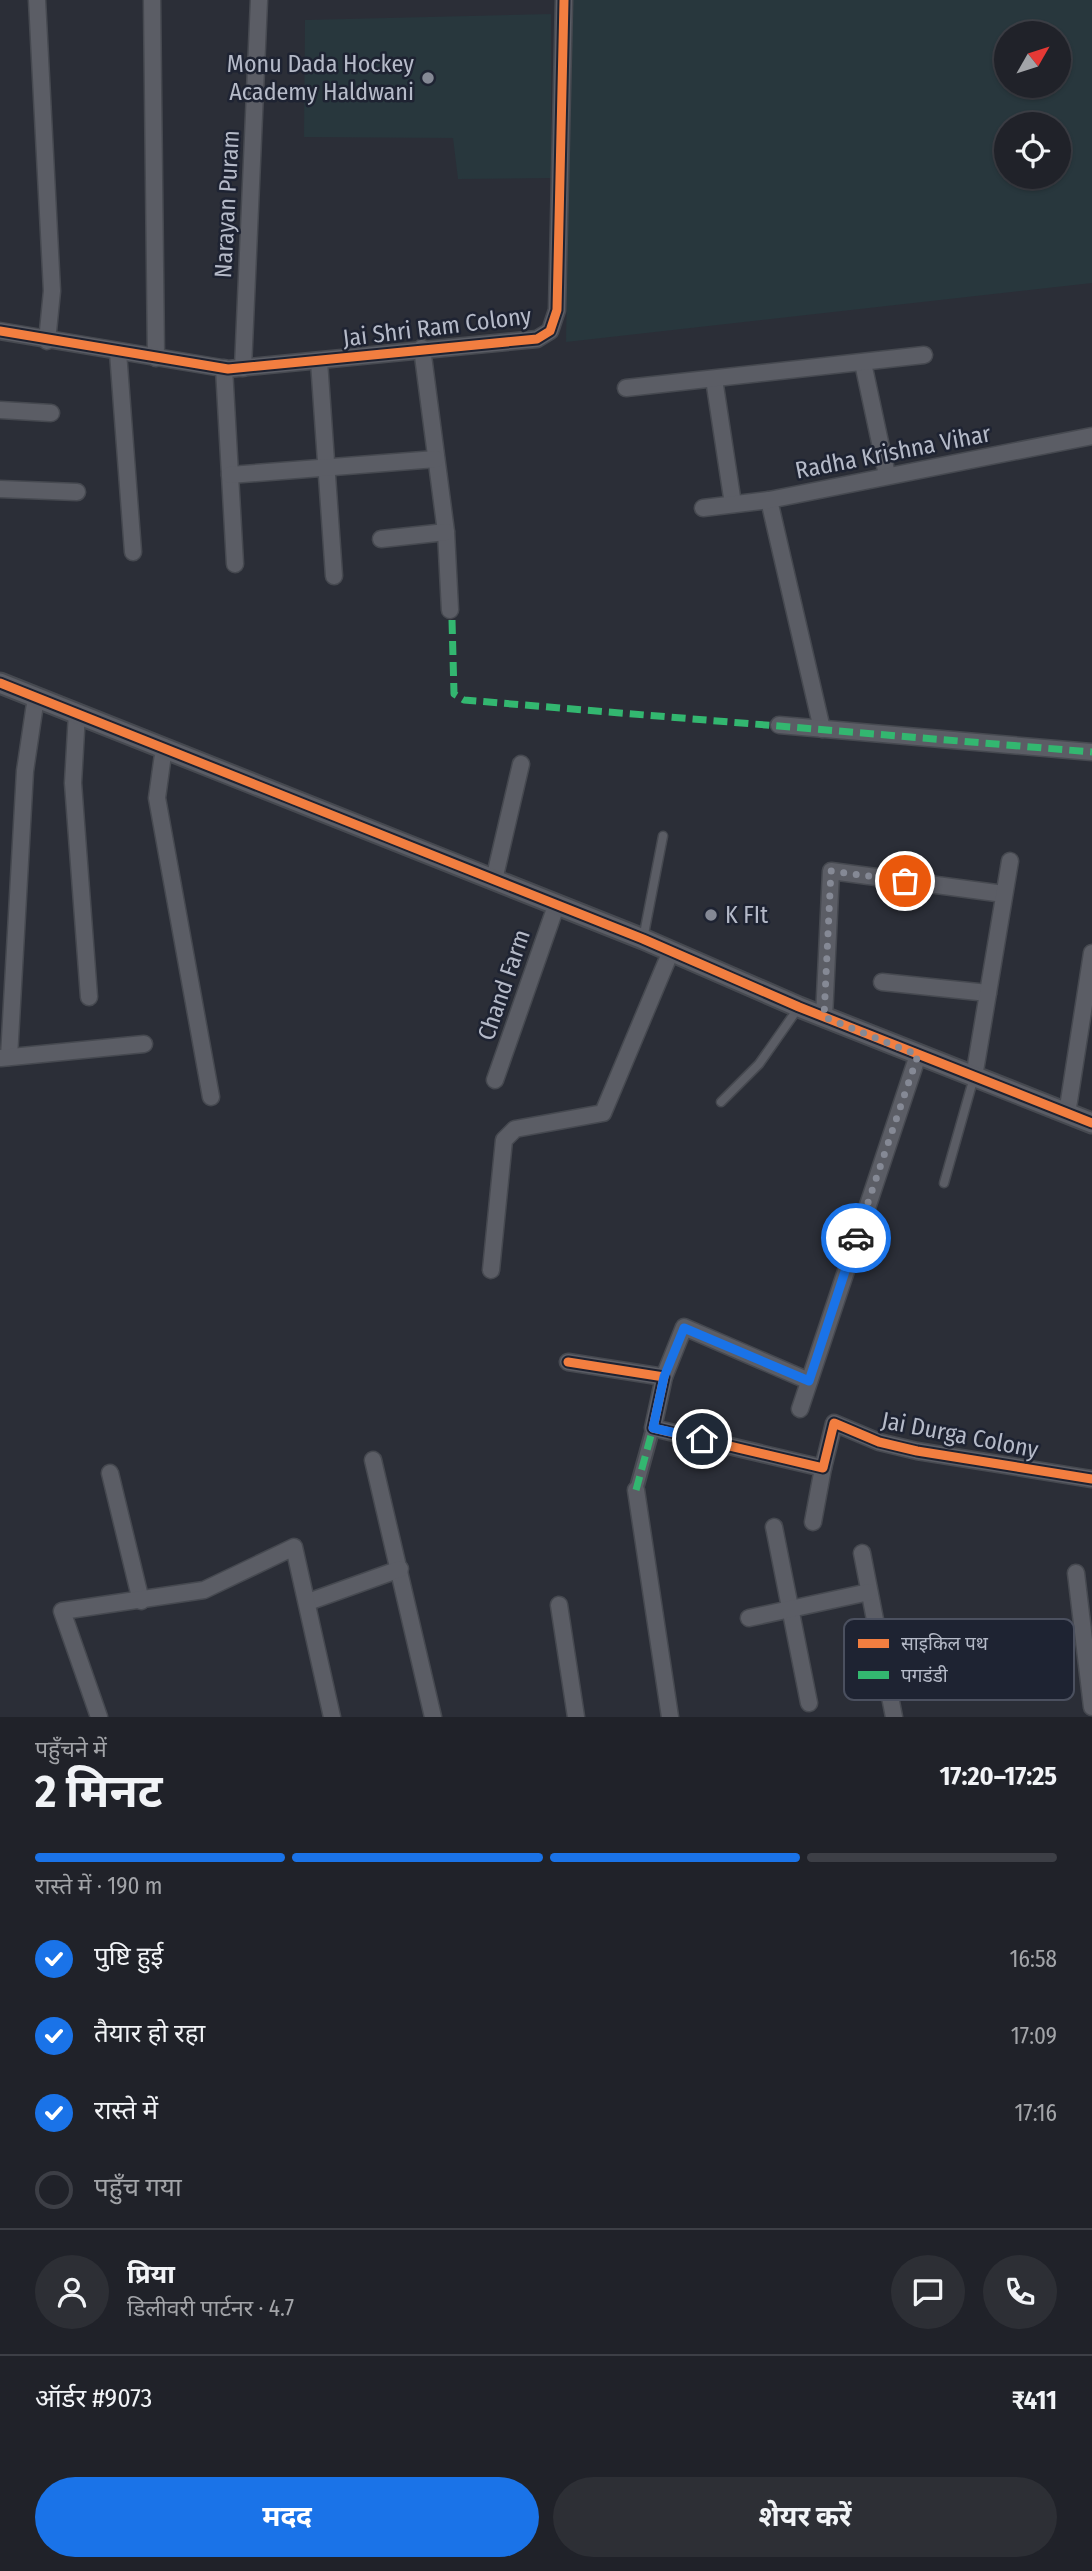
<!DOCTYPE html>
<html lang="hi">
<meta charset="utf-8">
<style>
:root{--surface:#202229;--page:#2d2f35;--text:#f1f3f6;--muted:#a2a4a8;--line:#3d3f46;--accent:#1a73e8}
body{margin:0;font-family:"Fira Sans Condensed","Noto Sans Devanagari",sans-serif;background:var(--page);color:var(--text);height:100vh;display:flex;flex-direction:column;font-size:26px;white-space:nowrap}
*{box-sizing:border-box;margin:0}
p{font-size:23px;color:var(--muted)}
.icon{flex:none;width:38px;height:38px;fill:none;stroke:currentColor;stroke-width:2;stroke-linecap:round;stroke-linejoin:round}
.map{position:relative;height:1717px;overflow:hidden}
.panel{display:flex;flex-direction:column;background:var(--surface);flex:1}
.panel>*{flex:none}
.needle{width:46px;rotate:51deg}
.tools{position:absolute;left:994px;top:21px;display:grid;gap:14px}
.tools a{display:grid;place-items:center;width:77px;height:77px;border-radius:50%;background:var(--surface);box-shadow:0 2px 5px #0004,0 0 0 2px var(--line);font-size:35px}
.pin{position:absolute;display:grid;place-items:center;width:60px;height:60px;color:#fff;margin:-30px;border:4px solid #fff;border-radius:50%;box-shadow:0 2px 7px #0007}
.courier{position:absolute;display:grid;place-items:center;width:70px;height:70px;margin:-35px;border:5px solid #1a73e8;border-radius:50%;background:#fff;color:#222;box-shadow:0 2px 9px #0007}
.overview em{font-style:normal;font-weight:700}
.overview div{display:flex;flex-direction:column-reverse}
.overview{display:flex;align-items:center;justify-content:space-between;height:119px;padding:0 35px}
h1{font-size:46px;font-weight:700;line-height:52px}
.bar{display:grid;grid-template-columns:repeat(4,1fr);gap:10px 7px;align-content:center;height:84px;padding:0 35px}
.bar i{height:9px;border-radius:5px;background:var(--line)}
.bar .selected{background:var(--accent)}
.bar p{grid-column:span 4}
.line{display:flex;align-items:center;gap:18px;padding:0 35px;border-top:2px solid var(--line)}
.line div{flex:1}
.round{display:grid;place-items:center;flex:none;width:74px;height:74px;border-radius:37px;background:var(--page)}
ol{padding:0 35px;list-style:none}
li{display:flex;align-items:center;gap:21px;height:77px}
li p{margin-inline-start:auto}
li .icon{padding:7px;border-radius:50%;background:var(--accent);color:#fff;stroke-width:4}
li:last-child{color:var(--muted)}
li i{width:38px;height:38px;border:4px solid var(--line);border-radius:50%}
.primary-button{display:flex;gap:14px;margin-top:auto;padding:14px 35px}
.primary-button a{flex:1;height:80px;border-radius:42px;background:var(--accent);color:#fff;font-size:28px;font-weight:700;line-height:80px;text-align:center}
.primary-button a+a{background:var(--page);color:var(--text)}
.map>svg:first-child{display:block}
.green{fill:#28373d;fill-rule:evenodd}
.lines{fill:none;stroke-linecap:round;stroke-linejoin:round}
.service-casing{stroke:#464950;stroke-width:11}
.pedestrian-casing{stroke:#464950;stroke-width:16}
.minor-casing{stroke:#464950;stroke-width:19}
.tertiary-casing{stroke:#464950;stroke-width:23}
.service{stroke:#5b5d65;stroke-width:8}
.pedestrian{stroke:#5b5d65;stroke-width:12}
.minor{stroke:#5b5d65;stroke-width:16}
.tertiary{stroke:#5b5d65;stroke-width:19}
.quiet{stroke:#33b770;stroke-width:7;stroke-dasharray:14 7;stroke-linecap:butt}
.cycleway-casing{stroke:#1e2332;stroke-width:13}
.cycleway{stroke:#f27e40;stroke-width:9}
.done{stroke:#858995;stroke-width:7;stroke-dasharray:0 12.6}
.route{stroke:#1a73e8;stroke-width:9}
.poi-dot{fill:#858995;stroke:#1e2332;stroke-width:2.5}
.labels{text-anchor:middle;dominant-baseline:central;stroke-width:5;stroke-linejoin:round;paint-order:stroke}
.poi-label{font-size:24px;fill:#b5bac8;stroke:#1e2332;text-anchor:end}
.street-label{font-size:24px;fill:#b5bac8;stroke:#1e2332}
.key{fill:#1e2332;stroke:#4b505f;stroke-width:2}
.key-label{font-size:19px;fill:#b5bac8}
</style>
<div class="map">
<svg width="1092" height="1717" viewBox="0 0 1092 1717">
<rect width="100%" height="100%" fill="#2b2e37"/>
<g class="green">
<path d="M 572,0 L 1092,0 L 1092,283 L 566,342 ZM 1006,33 L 1059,33 L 1059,86 L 1006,86 ZM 1006,124 L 1059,124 L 1059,177 L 1006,177 Z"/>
<polygon points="551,14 551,178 458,179 453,138 304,137 305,20"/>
</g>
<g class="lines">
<defs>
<g id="service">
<polyline points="643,939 663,836"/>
<polyline points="721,1102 759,1064 799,1007"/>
<polyline points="944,1183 974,1077"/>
</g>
<polyline id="pedestrian" points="636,1490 653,1428"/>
<g id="minor">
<polyline points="37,0 52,291 47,341"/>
<polyline points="152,0 156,358"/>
<polyline points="0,331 228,369 537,339 550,331 557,310 564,0"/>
<polyline points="422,348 446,532 450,610"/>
<polyline points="118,352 133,552"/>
<polyline points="319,361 334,576"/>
<polyline points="863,363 887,475"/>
<polyline points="224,368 235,564"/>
<polyline points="243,368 259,0"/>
<polyline points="714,379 733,504"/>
<polyline points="626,388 924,355"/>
<polyline points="0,410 51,413"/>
<polyline points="230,475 436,459"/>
<polyline points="0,489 77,492"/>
<polyline points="769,500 822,729"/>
<polyline points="703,508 769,500 1092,436"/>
<polyline points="381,539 446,532"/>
<polyline points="77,713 73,783 89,997"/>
<polyline points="779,725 1092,752"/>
<polyline points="164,747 157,798 211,1097"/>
<polyline points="494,880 521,764"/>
<polyline points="882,982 988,993"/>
<polyline points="824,1017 831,871 1004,894"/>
<polyline points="9,1057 25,771 36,697"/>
<polyline points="1,1058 144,1044"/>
<polyline points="974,1077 1010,861"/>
<polyline points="495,1080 556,906"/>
<polyline points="1067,1114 1092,953"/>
<polyline points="491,1270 504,1140 515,1129 603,1113 671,951"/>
<polyline points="568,1362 664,1377 653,1428 823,1468 834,1423 879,1442 917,1451 1092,1479"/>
<polyline points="664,1377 684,1327 809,1381"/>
<polyline points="800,1409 918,1055"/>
<polyline points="373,1460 433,1717"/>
<polyline points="110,1473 141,1601"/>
<polyline points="636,1490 670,1717"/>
<polyline points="813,1522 823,1468"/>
<polyline points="774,1527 809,1703"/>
<polyline points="862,1553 894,1717"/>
<polyline points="1076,1573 1092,1707"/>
<polyline points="308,1602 400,1569"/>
<polyline points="559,1605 576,1717"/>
<polyline points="749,1618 869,1592"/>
<polyline points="99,1717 62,1611 204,1590 294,1547 332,1717"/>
</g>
<polyline id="tertiary" points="0,683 643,939 799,1007 1092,1123"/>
</defs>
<use href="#service" class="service-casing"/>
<use href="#pedestrian" class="pedestrian-casing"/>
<use href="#minor" class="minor-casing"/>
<use href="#tertiary" class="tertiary-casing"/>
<use href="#service" class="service"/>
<use href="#pedestrian" class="pedestrian"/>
<use href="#minor" class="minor"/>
<use href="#tertiary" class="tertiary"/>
<g class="quiet">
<polyline points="452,620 454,694 464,700 1092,752"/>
<polyline points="636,1490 653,1428"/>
</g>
<defs>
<g id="cycleway">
<polyline points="0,331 228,369 537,339 550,331 557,310 564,0"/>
<polyline points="0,683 643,939 799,1007 1092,1123"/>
<polyline points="568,1362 664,1377 653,1428 823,1468 834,1423 879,1442 917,1451 1092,1479"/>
</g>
</defs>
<use href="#cycleway" class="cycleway-casing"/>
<use href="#cycleway" class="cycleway"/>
</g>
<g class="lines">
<polyline class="done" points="856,1238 918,1055 824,1017 831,871 905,881"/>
<polyline class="route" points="702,1439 653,1428 664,1377 684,1328 809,1381 856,1238"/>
</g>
<g class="poi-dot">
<circle cx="428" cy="78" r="7"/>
<circle cx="711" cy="915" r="7"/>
</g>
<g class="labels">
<g class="poi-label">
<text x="414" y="64">Monu Dada Hockey<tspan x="414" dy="28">Academy Haldwani</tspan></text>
<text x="725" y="915" text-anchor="start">K FIt</text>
</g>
<g class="street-label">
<text transform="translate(227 204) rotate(-87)">Narayan Puram</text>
<text transform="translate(437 327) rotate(-7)">Jai Shri Ram Colony</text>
<text transform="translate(893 452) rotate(-11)">Radha Krishna Vihar</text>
<text transform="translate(504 985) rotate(-71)">Chand Farm</text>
<text transform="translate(960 1435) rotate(11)">Jai Durga Colony</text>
</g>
</g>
<rect x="844" y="1619" width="230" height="81" rx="10" class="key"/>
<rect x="858" y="1639" width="31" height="9" fill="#f27e40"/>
<rect x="858" y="1671" width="31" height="8" fill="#33b770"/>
<g class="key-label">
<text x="901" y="1650">साइकिल पथ</text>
<text x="901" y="1682">पगडंडी</text>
</g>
</svg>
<div class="tools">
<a><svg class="needle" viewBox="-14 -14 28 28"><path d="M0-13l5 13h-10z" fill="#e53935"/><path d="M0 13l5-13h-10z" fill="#a2a4a8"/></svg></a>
<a><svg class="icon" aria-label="locate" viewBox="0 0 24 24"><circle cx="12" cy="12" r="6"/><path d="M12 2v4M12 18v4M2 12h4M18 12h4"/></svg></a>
</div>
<div class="pin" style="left:905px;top:881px;background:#ea580c"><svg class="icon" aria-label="bag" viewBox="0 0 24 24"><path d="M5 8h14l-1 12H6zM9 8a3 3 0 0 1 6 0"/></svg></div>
<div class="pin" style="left:702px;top:1439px;background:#1f2937"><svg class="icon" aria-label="home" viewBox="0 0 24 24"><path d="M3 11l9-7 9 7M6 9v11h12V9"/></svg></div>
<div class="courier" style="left:856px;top:1238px"><svg class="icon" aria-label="car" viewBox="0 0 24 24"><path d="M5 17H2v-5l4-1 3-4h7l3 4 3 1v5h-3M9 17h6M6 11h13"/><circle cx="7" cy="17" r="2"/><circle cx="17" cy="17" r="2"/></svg></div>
</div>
<section class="panel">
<div class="overview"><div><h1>2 मिनट</h1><p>पहुँचने में</p></div><em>17:20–17:25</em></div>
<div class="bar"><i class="selected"></i><i class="selected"></i><i class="selected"></i><i></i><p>रास्ते में · 190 m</p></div>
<ol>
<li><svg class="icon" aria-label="check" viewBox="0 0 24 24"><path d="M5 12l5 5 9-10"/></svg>पुष्टि हुई<p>16:58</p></li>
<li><svg class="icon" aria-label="check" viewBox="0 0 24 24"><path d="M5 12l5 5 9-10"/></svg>तैयार हो रहा<p>17:09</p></li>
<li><svg class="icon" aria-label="check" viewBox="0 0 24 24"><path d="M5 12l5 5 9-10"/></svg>रास्ते में<p>17:16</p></li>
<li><i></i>पहुँच गया</li>
</ol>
<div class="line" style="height:126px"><a class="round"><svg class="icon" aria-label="person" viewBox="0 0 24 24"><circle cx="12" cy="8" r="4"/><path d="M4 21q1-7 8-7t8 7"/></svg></a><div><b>प्रिया</b><p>डिलीवरी पार्टनर · 4.7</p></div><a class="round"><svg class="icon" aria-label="chat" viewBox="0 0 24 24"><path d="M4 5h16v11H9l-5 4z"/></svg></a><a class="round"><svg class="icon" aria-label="phone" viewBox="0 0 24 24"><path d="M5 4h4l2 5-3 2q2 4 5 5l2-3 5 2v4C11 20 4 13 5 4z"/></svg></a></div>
<div class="line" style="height:91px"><div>ऑर्डर #9073</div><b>₹411</b></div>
<div class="primary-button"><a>मदद</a><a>शेयर करें</a></div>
</section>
